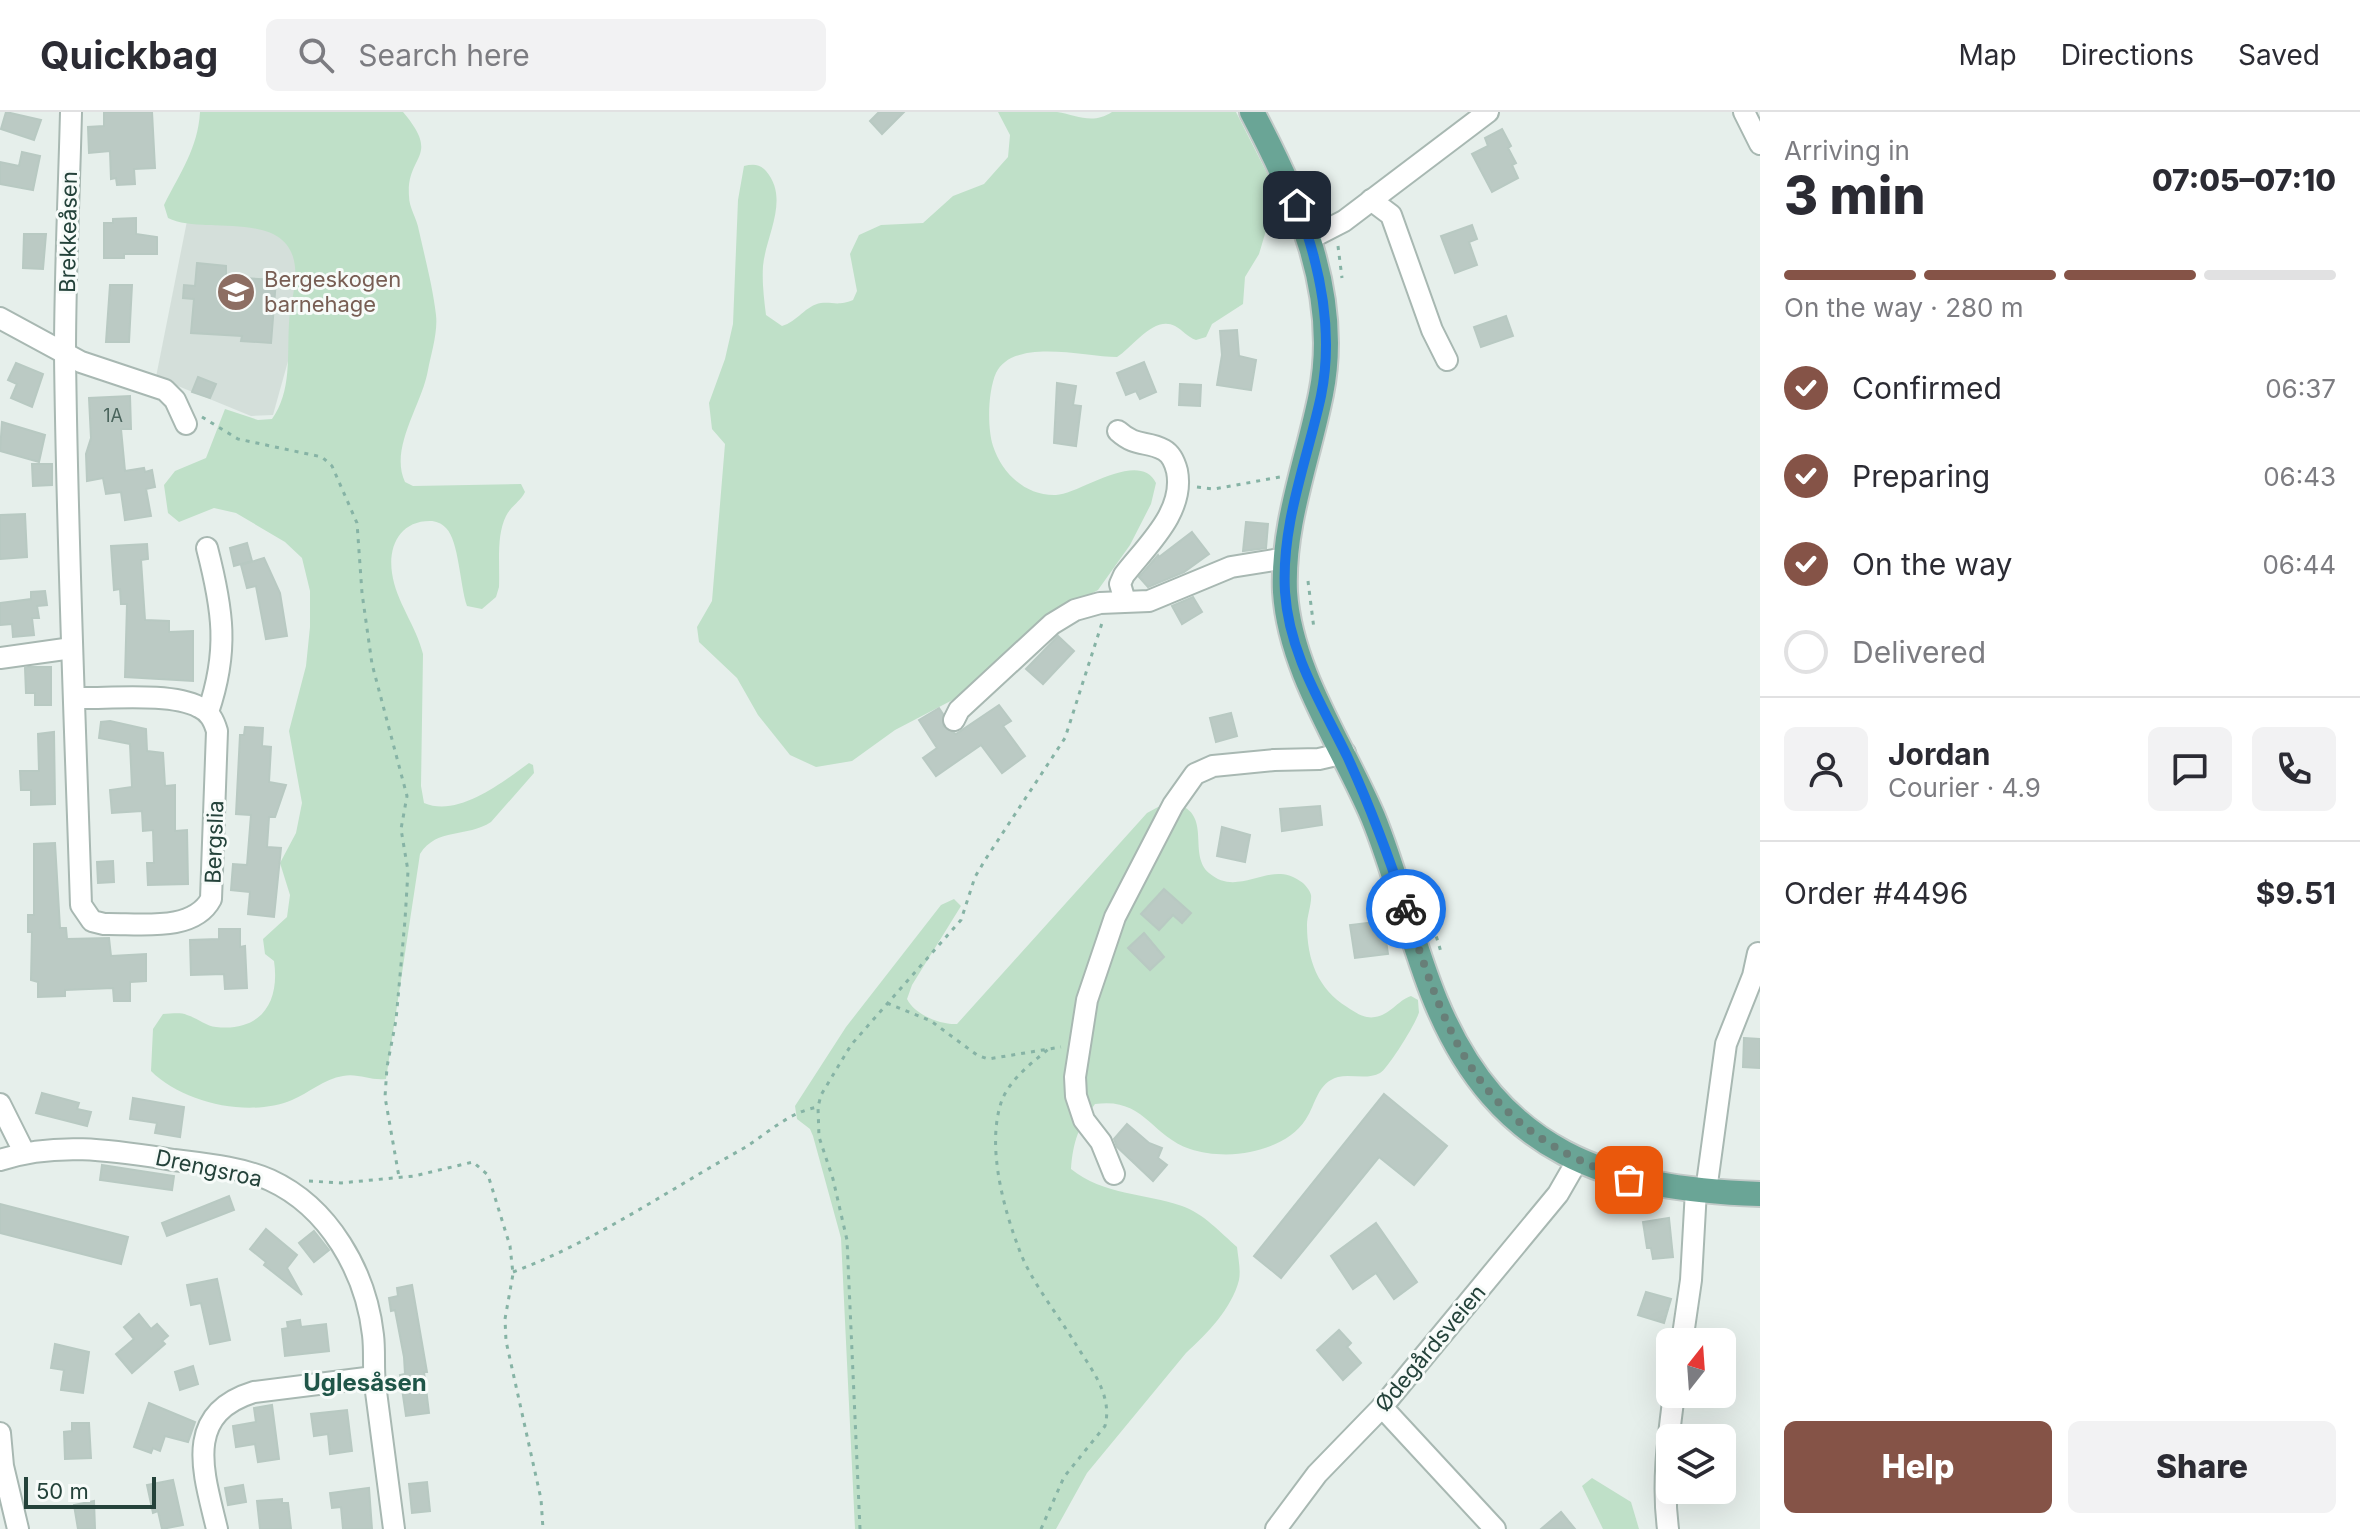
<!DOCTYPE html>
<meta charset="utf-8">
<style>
:root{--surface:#fff;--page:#f2f2f3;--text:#2b2b33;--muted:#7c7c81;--line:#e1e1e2;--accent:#855347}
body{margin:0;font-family:Inter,sans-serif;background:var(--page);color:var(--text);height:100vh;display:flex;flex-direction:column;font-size:30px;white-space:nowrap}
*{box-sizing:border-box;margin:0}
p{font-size:26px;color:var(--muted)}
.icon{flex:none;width:44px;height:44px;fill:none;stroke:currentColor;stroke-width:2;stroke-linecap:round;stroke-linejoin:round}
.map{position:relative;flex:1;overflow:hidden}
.panel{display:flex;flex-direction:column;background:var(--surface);width:600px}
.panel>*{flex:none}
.needle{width:52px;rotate:17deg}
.fabs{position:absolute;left:1656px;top:1216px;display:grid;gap:16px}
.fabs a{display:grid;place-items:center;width:80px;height:80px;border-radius:12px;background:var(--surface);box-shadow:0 8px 32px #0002;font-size:40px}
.scale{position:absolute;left:24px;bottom:20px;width:132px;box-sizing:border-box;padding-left:8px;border:4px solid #24423a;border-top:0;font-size:22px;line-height:28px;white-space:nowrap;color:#24423a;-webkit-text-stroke:6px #f7fbf9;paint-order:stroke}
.pin{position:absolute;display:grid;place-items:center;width:68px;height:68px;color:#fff;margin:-34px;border-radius:16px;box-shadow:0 4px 12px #0006}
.courier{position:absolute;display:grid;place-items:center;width:80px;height:80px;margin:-40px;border:6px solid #1a73e8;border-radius:50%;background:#fff;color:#222;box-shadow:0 2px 10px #0007}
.headline em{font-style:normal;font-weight:800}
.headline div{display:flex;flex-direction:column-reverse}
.headline{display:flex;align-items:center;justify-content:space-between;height:136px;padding:0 24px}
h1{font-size:52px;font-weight:800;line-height:60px}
.bar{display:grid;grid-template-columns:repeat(4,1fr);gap:12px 8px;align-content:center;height:96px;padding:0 24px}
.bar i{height:10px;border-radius:6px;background:var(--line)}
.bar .on{background:var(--accent)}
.bar p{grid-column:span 4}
.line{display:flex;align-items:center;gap:20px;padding:0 24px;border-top:2px solid var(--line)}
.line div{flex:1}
.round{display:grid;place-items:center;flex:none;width:84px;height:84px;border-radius:12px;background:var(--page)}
ol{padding:0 24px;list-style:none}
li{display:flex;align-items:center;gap:24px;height:88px}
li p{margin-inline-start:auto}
li .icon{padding:8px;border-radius:50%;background:var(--accent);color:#fff;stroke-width:4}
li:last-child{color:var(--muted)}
li i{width:44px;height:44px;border:4px solid var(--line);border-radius:50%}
.cta{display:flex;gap:16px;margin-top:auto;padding:16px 24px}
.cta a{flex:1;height:92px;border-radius:12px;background:var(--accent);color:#fff;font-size:32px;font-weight:800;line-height:92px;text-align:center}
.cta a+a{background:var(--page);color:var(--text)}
header{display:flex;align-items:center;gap:48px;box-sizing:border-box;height:112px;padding:0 40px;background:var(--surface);border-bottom:2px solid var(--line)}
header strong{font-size:38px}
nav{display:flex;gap:44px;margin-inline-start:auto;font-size:28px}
.search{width:560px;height:72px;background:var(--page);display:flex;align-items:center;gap:20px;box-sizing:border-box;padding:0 28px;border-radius:12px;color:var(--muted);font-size:30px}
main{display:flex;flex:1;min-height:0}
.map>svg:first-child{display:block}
.built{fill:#d4dfda}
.green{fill:#bfe0c8}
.building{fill:#bbcac4;stroke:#b8c9c2;stroke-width:2}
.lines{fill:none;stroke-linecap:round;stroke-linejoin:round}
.minor-casing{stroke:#a8b8b2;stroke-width:24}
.major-casing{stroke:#c2cac8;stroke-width:28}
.path{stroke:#86b3a5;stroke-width:3;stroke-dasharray:4 6;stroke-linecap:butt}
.minor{stroke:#fff;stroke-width:20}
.major{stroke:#6aa596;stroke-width:24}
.done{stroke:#687f78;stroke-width:8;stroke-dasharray:0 14.4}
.route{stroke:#1a73e8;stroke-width:10}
.labels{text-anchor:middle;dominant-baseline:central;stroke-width:6;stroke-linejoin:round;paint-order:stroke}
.number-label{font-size:18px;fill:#4a645c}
.street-label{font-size:22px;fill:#24423a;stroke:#f7fbf9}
.education-label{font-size:22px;fill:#785e54;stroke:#f7fbf9;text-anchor:start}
.neighbourhood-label{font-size:24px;font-weight:bold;fill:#1f5548;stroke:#f7fbf9}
</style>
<header>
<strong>Quickbag</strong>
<div class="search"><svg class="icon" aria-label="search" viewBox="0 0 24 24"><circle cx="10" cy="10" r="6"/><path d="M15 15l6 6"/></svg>Search here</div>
<nav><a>Map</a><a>Directions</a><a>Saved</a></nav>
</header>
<main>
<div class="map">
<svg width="1760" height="1417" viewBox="0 0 1760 1417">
<rect width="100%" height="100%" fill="#e6efeb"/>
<polygon class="built" points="189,99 324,120 273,303 251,304 156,265"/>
<g class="green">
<path d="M 200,0 L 403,0 C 442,46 406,42 409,84 C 409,96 417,106 419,119 C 425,146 433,176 436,203 C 438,220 431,242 428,258 C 422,293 389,336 405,370 L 413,374 L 521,372 L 525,380 C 520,390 511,394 506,404 C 496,424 500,453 499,475 L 496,485 L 482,497 L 467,494 C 460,474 459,429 446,416 C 441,411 436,409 430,409 C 400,409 388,434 392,461 C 396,490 416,513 423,542 L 421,674 L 424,691 C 458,706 503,670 529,651 L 533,653 L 534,661 L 491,710 C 467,726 437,715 420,742 L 386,967 C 371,969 358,961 343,964 C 324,967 309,981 292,988 C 249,1006 183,991 151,959 L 153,917 L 163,902 C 171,902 180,900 187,903 C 197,906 206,914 216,915 C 262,920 280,889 274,849 L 265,842 L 263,827 L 287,805 L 290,783 L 280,751 L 296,721 L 302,691 L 289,619 L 306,554 L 310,515 L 310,479 L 302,446 L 285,430 L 236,401 L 214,396 L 179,410 L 168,401 L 164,373 L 175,359 L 206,346 L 225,297 L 258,308 L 272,307 C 292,279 287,244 289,211 C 290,193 297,173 295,155 C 289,95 203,124 168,106 L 164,93 C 180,61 198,36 200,0 Z"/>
<path d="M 998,0 C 1016,0 1038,0 1057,0 C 1077,3 1092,13 1112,0 L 1236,0 L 1274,75 L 1275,88 L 1259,142 L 1245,165 L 1243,192 L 1212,212 L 1206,225 L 1196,228 C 1187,225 1183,218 1175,214 C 1154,203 1133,235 1117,245 C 1085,245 1014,225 996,261 C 988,279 987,315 993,334 C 1002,361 1025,384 1056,383 C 1080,382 1139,337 1156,371 L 1151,392 L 1130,433 L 1098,478 L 1060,499 L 964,582 L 895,618 L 852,649 L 816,655 L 790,643 L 758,603 L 737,566 L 699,530 L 697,515 L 712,489 L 725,332 L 712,317 L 709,291 L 725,247 L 733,212 L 738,88 L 744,54 C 753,52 760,52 766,59 C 790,87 766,123 763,154 C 762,171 764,187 766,203 L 782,214 C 797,210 806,193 821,191 C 834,190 838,194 853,188 L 857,179 L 850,142 L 859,123 L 881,113 L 923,111 L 953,84 L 984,72 L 1008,45 L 1010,23 Z"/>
<path d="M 1180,693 C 1211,705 1188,743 1209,761 C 1239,787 1269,747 1300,769 C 1304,771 1310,778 1311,783 C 1312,791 1307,804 1307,813 C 1307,848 1318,877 1347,895 C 1356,901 1365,907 1375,905 C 1390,903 1397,889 1411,884 L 1418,888 C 1418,889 1419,900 1419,900 C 1417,910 1387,958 1380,961 C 1368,968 1351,962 1338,965 C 1317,971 1316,992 1306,1007 C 1294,1026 1271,1036 1250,1040 C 1232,1044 1207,1043 1190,1037 C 1150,1023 1144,985 1095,992 C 1079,1014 1073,1029 1071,1057 C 1103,1083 1145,1081 1182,1094 C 1203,1101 1221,1121 1237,1135 C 1238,1145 1241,1158 1239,1168 C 1232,1196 1207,1222 1186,1241 L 1087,1361 L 1056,1417 L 855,1417 L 841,1126 L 813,1024 L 810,1017 L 797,1007 L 795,994 L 846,915 L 941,793 L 954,787 L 961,794 L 912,873 L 907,887 C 914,902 940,913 957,912 L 1147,701 L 1158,695 Z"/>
<polygon points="1592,1366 1631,1390 1639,1417 1603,1417 1582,1374"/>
</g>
<g class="building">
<polygon points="6,0 41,8 34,28 1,17"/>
<polygon points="104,0 152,0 155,56 134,57 135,72 117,73 116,66 111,67 110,39 89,41 88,15 104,14"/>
<polygon points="879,0 904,0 882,22 870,9"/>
<polygon points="1502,17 1511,34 1508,36 1516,51 1512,53 1518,66 1492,80 1472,42 1488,34 1485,26"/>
<polygon points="22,40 40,44 33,78 0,72 0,50 19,54"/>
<polygon points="136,106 136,122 157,125 157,142 124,142 124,146 104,146 104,111 113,111 113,107"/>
<polygon points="1472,113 1477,127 1469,130 1477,153 1455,161 1441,124"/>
<polygon points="24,122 46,122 43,157 23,156"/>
<polygon points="197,151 226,154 226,165 276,168 271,231 241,229 242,224 191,221 194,187 183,186 184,173 195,174"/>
<polygon points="110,173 132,173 129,230 106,230"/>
<polygon points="1506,204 1513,224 1481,235 1474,215"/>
<polygon points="1237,218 1239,244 1256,248 1251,278 1217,273 1222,243 1220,219"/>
<polygon points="1144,250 1156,280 1140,287 1136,279 1126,283 1117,261"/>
<polygon points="16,251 43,262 32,295 11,286 17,272 8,268"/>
<polygon points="198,265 216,272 210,286 192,280"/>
<polygon points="1057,271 1076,274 1073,293 1081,294 1076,334 1054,331"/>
<polygon points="1180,272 1201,273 1200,294 1179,293"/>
<polygon points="130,284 131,317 121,317 125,359 144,356 145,360 152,358 155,375 146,377 151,404 125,408 121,380 106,382 103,366 87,369 86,342 91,326 89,286"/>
<polygon points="2,310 45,323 39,350 0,339"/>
<polygon points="32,352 52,352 52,373 33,374"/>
<polygon points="25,402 27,445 0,447 0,403"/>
<polygon points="1246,410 1268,412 1266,436 1243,439"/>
<polygon points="1192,420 1209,442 1184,460 1148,475 1139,465 1158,443 1159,445"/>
<polygon points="247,431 252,449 234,454 230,436"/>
<polygon points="147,432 148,447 141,448 145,508 169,509 169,520 193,519 193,569 125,565 127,492 121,492 120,477 114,478 111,434"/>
<polygon points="264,446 280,481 287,524 266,527 256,474 247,476 241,453"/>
<polygon points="45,479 47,493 37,494 39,506 32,506 34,523 13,525 12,512 0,513 0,491 31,487 31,480"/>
<polygon points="1193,485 1202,500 1182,512 1172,494"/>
<polygon points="1058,524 1074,539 1043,572 1026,557"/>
<polygon points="28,555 51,555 51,593 35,593 35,581 26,581 25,556"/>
<polygon points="999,593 1011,609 1003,614 1025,644 1002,661 981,633 936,664 923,646 937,636 919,608 939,596 943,602 943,614 956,622"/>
<polygon points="1231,601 1237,624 1216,630 1210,606"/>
<polygon points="110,609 146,617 147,639 163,641 165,674 175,673 175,719 187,718 188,772 148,773 147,751 154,751 153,718 143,719 142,699 112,701 110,678 132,675 130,632 99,626 101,610"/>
<polygon points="245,615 263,616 262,634 271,635 269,670 286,673 275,705 269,705 267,735 281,736 274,805 248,802 250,780 231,778 233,752 247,753 251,703 236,702 240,623 244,623"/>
<polygon points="54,620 55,692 31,693 31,678 21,678 20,659 39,659 38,622"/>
<polygon points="1320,694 1322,713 1282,719 1280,697"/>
<polygon points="1222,715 1250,723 1245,750 1217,744"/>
<polygon points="55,731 60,816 66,816 67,827 109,826 111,844 146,842 146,869 130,870 130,889 114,889 113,876 65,878 65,884 38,885 38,870 31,868 32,820 28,820 28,803 34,803 34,732"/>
<polygon points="113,749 114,770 98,771 97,750"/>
<polygon points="1164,777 1191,801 1182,811 1173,803 1159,818 1141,802"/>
<polygon points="1383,809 1388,842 1355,846 1350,813"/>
<polygon points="219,817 240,817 240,835 245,834 247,876 225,877 224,862 191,863 190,828 219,827"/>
<polygon points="1144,821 1164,845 1150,858 1128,836"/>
<polygon points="1744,926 1760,927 1760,956 1743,955"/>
<polygon points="42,981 79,991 77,997 91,1000 87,1014 36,1001"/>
<polygon points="1384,982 1447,1034 1414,1073 1379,1045 1281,1166 1254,1144"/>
<polygon points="133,986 184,995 180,1025 155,1021 157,1011 130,1007"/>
<polygon points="1127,1012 1149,1031 1162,1036 1158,1046 1167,1053 1153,1069 1117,1035 1114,1027"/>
<polygon points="102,1053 174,1064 172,1078 100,1068"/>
<polygon points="229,1084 234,1098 167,1124 162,1111"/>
<polygon points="0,1092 128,1125 121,1152 0,1121"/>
<polygon points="1669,1106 1673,1145 1653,1147 1651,1136 1647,1136 1643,1110"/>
<polygon points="1376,1111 1417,1170 1394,1187 1376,1161 1353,1177 1331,1144"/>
<polygon points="266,1117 297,1143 287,1156 302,1183 264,1153 266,1150 250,1137"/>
<polygon points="314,1119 329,1138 314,1150 299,1131"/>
<polygon points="217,1167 230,1228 210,1232 201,1191 191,1193 187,1173"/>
<polygon points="412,1173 427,1260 424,1260 429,1301 406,1304 400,1263 405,1262 404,1245 395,1198 391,1199 389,1186 398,1184 397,1176"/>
<polygon points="1646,1180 1671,1187 1664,1211 1638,1203"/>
<polygon points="139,1202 151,1217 157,1212 168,1224 162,1229 165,1232 132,1261 116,1242 134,1227 124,1215"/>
<polygon points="300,1208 301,1215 326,1212 329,1239 285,1244 282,1217 288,1216 287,1210"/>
<polygon points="1339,1218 1351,1231 1347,1235 1361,1251 1343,1268 1317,1238"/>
<polygon points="55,1232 89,1240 83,1281 61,1278 64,1258 51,1256"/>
<polygon points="193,1254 198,1272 180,1278 175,1260"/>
<polygon points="149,1291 195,1310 188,1330 165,1324 160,1339 153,1336 151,1341 134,1335"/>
<polygon points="272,1293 279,1347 258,1350 255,1332 236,1335 233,1314 256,1310 254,1296"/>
<polygon points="347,1298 352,1339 330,1342 328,1322 314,1324 311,1302"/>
<polygon points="72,1311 89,1311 91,1346 65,1347 64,1320 72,1319"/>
<polygon points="173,1368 183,1413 162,1417 158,1399 153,1401 147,1373"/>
<polygon points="427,1370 430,1399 412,1401 409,1372"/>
<polygon points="243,1373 246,1390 228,1393 225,1376"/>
<polygon points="369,1376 372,1417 343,1417 341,1395 332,1396 330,1381"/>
<polygon points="282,1387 282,1391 288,1391 291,1417 260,1417 257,1389"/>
<polygon points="94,1389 95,1417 78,1417 74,1393"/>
<polygon points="1561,1400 1575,1417 1541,1417"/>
</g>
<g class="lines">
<defs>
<g id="minor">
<path d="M 71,0 C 69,81 65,162 65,242 C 67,426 75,609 81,793 L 92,809 L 104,812 C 138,811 193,821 211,787 L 217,619 C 214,609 210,600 199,595 C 170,580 108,587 74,586"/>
<polyline points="1744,0 1760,32"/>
<polyline points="1371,88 1391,103 1432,218 1447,248"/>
<polyline points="1309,127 1344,109 1488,0"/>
<polyline points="0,206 81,250 165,278 175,288 186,312"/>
<path d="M 1118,319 C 1137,336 1146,328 1164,338 C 1171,342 1175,351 1177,359 C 1185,400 1147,433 1124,463 L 1120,472 L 1125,489"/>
<path d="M 207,436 C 223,498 229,539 208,600"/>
<polyline points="0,546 72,536"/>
<polyline points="954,608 959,598 1052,512 1075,498 1100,491 1149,489 1231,455 1286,446"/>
<polyline points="0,992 24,1040"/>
<path d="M 0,1048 C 58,1029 115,1039 174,1048 C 206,1052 240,1055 270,1068 C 329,1095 366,1160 373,1223 C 375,1239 373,1256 375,1272 C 381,1320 388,1369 394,1417"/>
<polyline points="1114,1062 1101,1030 1084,1008 1076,984 1075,965 1087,888 1115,805 1173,693 1195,662 1213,654 1274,648 1319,647 1345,641"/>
<polyline points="1706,1079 1726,932 1753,864 1758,841"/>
<polyline points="1682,1230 1691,1168 1696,1078"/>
<polyline points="1382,1295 1495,1417"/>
<polyline points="0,1321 3,1354 18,1417"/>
<path d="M 217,1417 C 204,1362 182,1302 254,1280 L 374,1265"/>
<polyline points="1276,1417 1317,1362 1382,1295 1558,1082 1577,1049"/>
<path d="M 1668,1417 C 1662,1371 1668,1328 1674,1282"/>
</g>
<path id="major" d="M 1252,0 C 1298,87 1341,182 1321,282 C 1308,348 1282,412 1285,480 C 1290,559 1343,634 1373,705 C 1398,766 1411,830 1436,890 C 1499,1041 1607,1077 1760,1082"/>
</defs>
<use href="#minor" class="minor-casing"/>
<use href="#major" class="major-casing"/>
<g class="path">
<polyline points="1338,134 1342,166"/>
<polyline points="202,305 238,327 322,345 332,354 357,411 362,481 372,552 407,684 401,717 408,759 405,808 396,908 387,955 385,985 399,1065"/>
<polyline points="1197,375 1214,377 1280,365"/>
<polyline points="1308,469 1314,517"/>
<polyline points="1419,767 1441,840"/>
<polyline points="887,891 931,909 977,943 988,947 1061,935"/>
<polyline points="309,1069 341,1071 414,1064 473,1050 488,1063 510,1134 513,1162 505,1207 506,1229 541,1387 543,1417"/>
<path d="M 513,1160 C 594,1130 669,1078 744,1036 C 768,1021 789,1000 818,995"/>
<polyline points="860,1417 847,1128 833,1067 819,1025 818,995 821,983 851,933 961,808 975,765 985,748 1065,626 1102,511"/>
<path d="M 1041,1417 L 1064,1365 L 1105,1314 C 1113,1283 1091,1257 1075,1231 C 1058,1203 1030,1168 1019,1137 C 1003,1095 986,1032 1002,988 C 1011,966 1033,950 1051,935"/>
</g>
<use href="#minor" class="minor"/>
<use href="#major" class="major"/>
</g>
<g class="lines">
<path class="done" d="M 1406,797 C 1450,936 1481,1018 1629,1068"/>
<path class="route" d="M 1297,93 C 1320,153 1334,220 1321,284 C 1307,349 1281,412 1285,480 C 1289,541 1321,591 1347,644 C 1370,694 1389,745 1406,797"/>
</g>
<defs>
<symbol id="school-disc" viewBox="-11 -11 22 22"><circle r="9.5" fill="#8d6e63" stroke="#f7fbf9"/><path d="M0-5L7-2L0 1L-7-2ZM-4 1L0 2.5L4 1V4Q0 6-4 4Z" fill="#fff"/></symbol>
</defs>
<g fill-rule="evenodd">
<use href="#school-disc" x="214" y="158" width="44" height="44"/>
</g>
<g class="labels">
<g class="number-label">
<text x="113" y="303">1A</text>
</g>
<g class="street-label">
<text transform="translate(68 120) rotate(-89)">Brekkeåsen</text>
<text transform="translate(214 730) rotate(-88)">Bergslia</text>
<text transform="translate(209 1056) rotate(12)">Drengsroa</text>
<text transform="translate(1430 1236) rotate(-50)">Ødegårdsveien</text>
</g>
<g class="education-label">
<text x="264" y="167">Bergeskogen<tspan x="264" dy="25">barnehage</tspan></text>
</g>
<g class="neighbourhood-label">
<text x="365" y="1270">Uglesåsen</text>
</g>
</g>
</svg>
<div class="fabs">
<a><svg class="needle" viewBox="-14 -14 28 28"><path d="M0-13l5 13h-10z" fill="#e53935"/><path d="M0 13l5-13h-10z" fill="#7c7c81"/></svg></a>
<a><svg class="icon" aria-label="layers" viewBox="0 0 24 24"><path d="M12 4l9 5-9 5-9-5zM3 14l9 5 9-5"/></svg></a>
</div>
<div class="scale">50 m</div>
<div class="pin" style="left:1629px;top:1068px;background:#ea580c"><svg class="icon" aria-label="bag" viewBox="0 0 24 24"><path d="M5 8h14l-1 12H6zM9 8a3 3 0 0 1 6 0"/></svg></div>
<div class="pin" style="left:1297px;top:93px;background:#1f2937"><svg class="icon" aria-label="home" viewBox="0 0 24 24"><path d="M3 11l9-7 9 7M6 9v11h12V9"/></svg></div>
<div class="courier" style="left:1406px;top:797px"><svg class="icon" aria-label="bike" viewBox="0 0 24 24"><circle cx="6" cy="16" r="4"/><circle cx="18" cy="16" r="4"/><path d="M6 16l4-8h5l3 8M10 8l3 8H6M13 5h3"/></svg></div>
</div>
<section class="panel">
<div class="headline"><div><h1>3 min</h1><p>Arriving in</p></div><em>07:05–07:10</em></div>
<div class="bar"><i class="on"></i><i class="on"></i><i class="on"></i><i></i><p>On the way · 280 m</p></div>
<ol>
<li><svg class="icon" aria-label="check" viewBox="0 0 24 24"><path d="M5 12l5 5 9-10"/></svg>Confirmed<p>06:37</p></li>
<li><svg class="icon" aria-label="check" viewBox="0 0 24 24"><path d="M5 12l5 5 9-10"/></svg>Preparing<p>06:43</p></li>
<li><svg class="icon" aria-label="check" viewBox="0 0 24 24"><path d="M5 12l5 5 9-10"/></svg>On the way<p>06:44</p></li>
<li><i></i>Delivered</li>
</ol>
<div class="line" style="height:144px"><a class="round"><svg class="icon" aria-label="person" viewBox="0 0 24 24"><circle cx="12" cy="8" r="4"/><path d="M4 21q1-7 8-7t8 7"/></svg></a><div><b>Jordan</b><p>Courier · 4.9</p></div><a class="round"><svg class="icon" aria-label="chat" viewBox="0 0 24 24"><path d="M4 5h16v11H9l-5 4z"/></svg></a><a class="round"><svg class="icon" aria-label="phone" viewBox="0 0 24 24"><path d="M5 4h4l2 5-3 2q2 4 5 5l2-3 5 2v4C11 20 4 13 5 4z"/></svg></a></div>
<div class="line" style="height:104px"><div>Order #4496</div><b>$9.51</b></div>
<div class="cta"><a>Help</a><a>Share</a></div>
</section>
</main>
